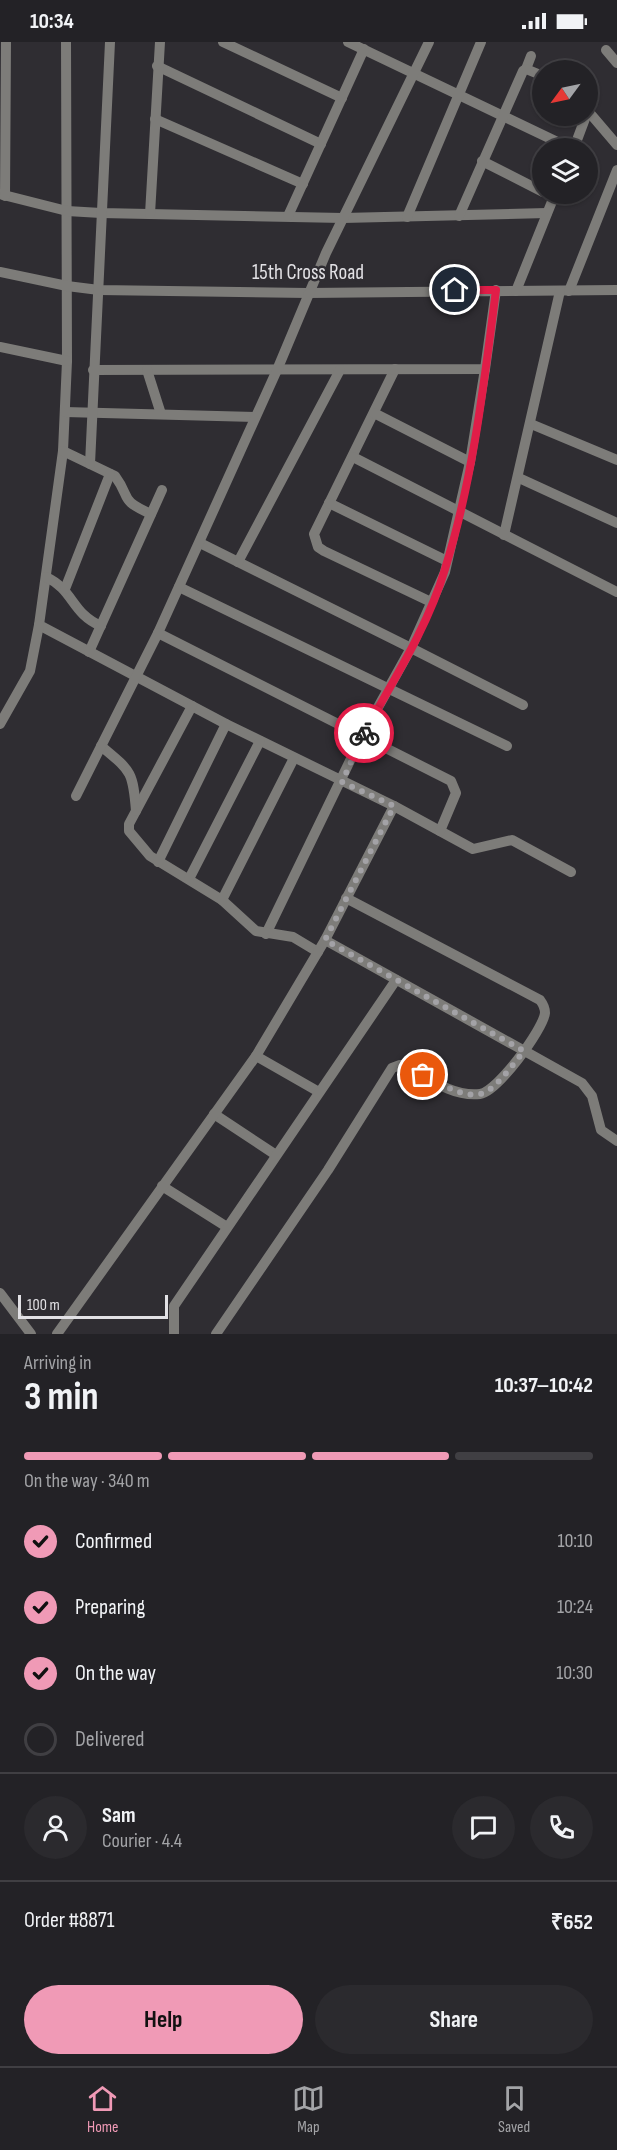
<!DOCTYPE html>
<meta charset="utf-8">
<style>
:root{--surface:#232226;--page:#2b2a2e;--text:#f1f3f6;--muted:#a3a4a7;--line:#403f43;--accent:#f09ab6}
body{margin:0;font-family:"Sofia Sans Condensed",sans-serif;background:var(--page);color:var(--text);height:100vh;display:flex;flex-direction:column;font-size:22px;white-space:nowrap}
*{box-sizing:border-box;margin:0}
p{font-size:20px;color:var(--muted)}
.icon{flex:none;width:33px;height:33px;fill:none;stroke:currentColor;stroke-width:2;stroke-linecap:round;stroke-linejoin:round}
.map{position:relative;height:1292px;overflow:hidden}
.panel{display:flex;flex-direction:column;background:var(--surface);flex:1}
.panel>*{flex:none}
.needle{width:39px;rotate:237deg}
.controls{position:absolute;left:532px;top:18px;display:grid;gap:12px}
.controls a{display:grid;place-items:center;width:66px;height:66px;border-radius:50%;background:var(--surface);box-shadow:0 2px 4px #0004,0 0 0 2px var(--line);font-size:30px}
.scale{position:absolute;left:18px;bottom:15px;width:150px;box-sizing:border-box;padding-left:6px;border:3px solid #e2e1e5;border-top:0;font-size:16px;line-height:21px;white-space:nowrap;color:#e2e1e5;-webkit-text-stroke:4px #2f2d32;paint-order:stroke}
.pin{position:absolute;display:grid;place-items:center;width:51px;height:51px;color:#fff;margin:-26px;border:3px solid #fff;border-radius:50%;box-shadow:0 2px 6px #0007}
.courier{position:absolute;display:grid;place-items:center;width:60px;height:60px;margin:-30px;border:4px solid #e11d48;border-radius:50%;background:#fff;color:#222;box-shadow:0 2px 8px #0007}
.summary em{font-style:normal;font-weight:700}
.summary div{display:flex;flex-direction:column-reverse}
.summary{display:flex;align-items:center;justify-content:space-between;height:102px;padding:0 24px}
h1{font-size:39px;font-weight:700;line-height:45px}
.bar{display:grid;grid-template-columns:repeat(4,1fr);gap:9px 6px;align-content:center;height:72px;padding:0 24px}
.bar i{height:8px;border-radius:4px;background:var(--line)}
.bar .active{background:var(--accent)}
.bar p{grid-column:span 4}
.line{display:flex;align-items:center;gap:15px;padding:0 24px;border-top:2px solid var(--line)}
.line div{flex:1}
.round{display:grid;place-items:center;flex:none;width:63px;height:63px;border-radius:32px;background:var(--page)}
ol{padding:0 24px;list-style:none}
li{display:flex;align-items:center;gap:18px;height:66px}
li p{margin-inline-start:auto}
li .icon{padding:6px;border-radius:50%;background:var(--accent);color:#111;stroke-width:4}
li:last-child{color:var(--muted)}
li i{width:33px;height:33px;border:3px solid var(--line);border-radius:50%}
.action{display:flex;gap:12px;margin-top:auto;padding:12px 24px}
.action a{flex:1;height:69px;border-radius:36px;background:var(--accent);color:#111;font-size:24px;font-weight:700;line-height:69px;text-align:center}
.action a+a{background:var(--page);color:var(--text)}
.status{display:flex;justify-content:space-between;align-items:center;height:42px;padding:0 30px;background:var(--surface);direction:ltr}
.status svg{height:16px;fill:currentColor}
.dock{display:flex;justify-content:space-around;align-items:center;height:84px;border-top:2px solid var(--line);background:var(--surface);font-size:16px;color:var(--muted)}
.dock a{display:grid;justify-items:center;gap:3px}
.dock .active{color:var(--accent)}
.map>svg:first-child{display:block}
.lines{fill:none;stroke-linecap:round;stroke-linejoin:round}
.street{stroke:#7d7c79;stroke-width:10}
.done{stroke:#a3a2a6;stroke-width:6;stroke-dasharray:0 10.8}
.route{stroke:#e11d48;stroke-width:8}
.labels{text-anchor:middle;dominant-baseline:central;stroke-width:5;stroke-linejoin:round;paint-order:stroke}
.street-label{font-size:21px;fill:#e2e1e5;stroke:#2f2d32}
</style>
<div class="status"><b>10:34</b><svg viewBox="0 0 49 12"><path d="M0 12V9h3v3zM5 12V6h3v6zM10 12V3h3v9zM15 12V0h3v12zM26 1h20v11H26zM47 4h2v5h-2z"/></svg></div>
<div class="map">
<svg width="617" height="1292" viewBox="0 0 617 1292">
<rect width="100%" height="100%" fill="#2f2d32"/>
<g class="lines">
<g class="street">
<polyline points="66,0 67,319 63,409 39,583 226,682 394,764 473,807 512,798 571,830"/>
<polyline points="223,0 342,56"/>
<polyline points="348,0 570,106"/>
<polyline points="606,8 617,21"/>
<polyline points="157,24 321,102"/>
<polyline points="526,27 531,14"/>
<polyline points="588,69 617,103"/>
<polyline points="155,77 303,142"/>
<polyline points="574,106 586,74"/>
<polyline points="482,119 543,150"/>
<polyline points="0,152 67,169 101,171 343,176 547,171"/>
<polyline points="5,154 6,0"/>
<polyline points="150,172 160,0"/>
<polyline points="288,174 364,7"/>
<polyline points="459,174 523,29 526,27 543,34"/>
<polyline points="407,175 481,0"/>
<polyline points="0,230 67,244 99,248 308,251 617,248"/>
<polyline points="516,249 555,152"/>
<polyline points="569,249 617,128"/>
<polyline points="0,305 67,319"/>
<polyline points="395,327 314,492 318,505 324,509 431,560"/>
<polyline points="485,327 470,420 445,530 411,606 523,663"/>
<polyline points="93,328 485,327 496,248"/>
<polyline points="147,328 161,372"/>
<polyline points="65,370 255,375"/>
<polyline points="374,371 470,420"/>
<polyline points="531,382 617,418"/>
<path d="M 63,409 L 115,434 C 132,457 118,457 151,472"/>
<polyline points="353,415 617,550"/>
<polyline points="90,422 110,0"/>
<polyline points="519,436 617,481"/>
<polyline points="329,461 447,519"/>
<polyline points="504,493 560,249"/>
<polyline points="200,501 411,606 362,694 266,892"/>
<polyline points="238,520 340,328"/>
<path d="M 46,535 C 74,548 71,571 101,584"/>
<polyline points="179,545 507,704"/>
<polyline points="65,547 110,432"/>
<polyline points="158,591 277,328 326,211 429,0"/>
<polyline points="89,610 162,448"/>
<polyline points="192,664 129,782 129,789 150,814 222,858 256,889 293,895 318,910"/>
<polyline points="0,682 30,629 39,583"/>
<path d="M 101,704 C 131,729 133,729 136,769"/>
<polyline points="76,754 158,591 451,739 456,751 440,789"/>
<polyline points="158,820 226,682"/>
<polyline points="189,837 260,699"/>
<polyline points="222,858 294,716"/>
<polyline points="325,898 582,1041 592,1054 601,1088 617,1099"/>
<polyline points="256,1014 319,1050"/>
<polyline points="214,1072 276,1113"/>
<polyline points="162,1144 227,1185"/>
<polyline points="0,1251 31,1292"/>
<polyline points="57,1292 256,1014 325,898 394,764"/>
<polyline points="174,1292 174,1264 396,938"/>
<path d="M 216,1292 L 328,1128 L 392,1026 L 400,1023 L 408,1024 C 430,1037 453,1055 480,1052 C 497,1050 543,988 545,971 C 545,965 543,962 540,958 L 346,856"/>
</g>
</g>
<g class="lines">
<path class="done" d="M 364,691 L 342,740 L 394,764 L 325,898 L 524,1009 C 484,1059 483,1065 423,1033"/>
<path class="route" d="M 364,691 C 393,639 428,585 445,527 C 473,438 484,341 496,248 L 455,248"/>
</g>
<g class="labels">
<g class="street-label">
<text x="308" y="230">15th Cross Road</text>
</g>
</g>
</svg>
<div class="controls">
<a><svg class="needle" viewBox="-14 -14 28 28"><path d="M0-13l5 13h-10z" fill="#e53935"/><path d="M0 13l5-13h-10z" fill="#a3a4a7"/></svg></a>
<a><svg class="icon" aria-label="layers" viewBox="0 0 24 24"><path d="M12 4l9 5-9 5-9-5zM3 14l9 5 9-5"/></svg></a>
</div>
<div class="scale">100 m</div>
<div class="pin" style="left:423px;top:1033px;background:#ea580c"><svg class="icon" aria-label="bag" viewBox="0 0 24 24"><path d="M5 8h14l-1 12H6zM9 8a3 3 0 0 1 6 0"/></svg></div>
<div class="pin" style="left:455px;top:248px;background:#1f2937"><svg class="icon" aria-label="home" viewBox="0 0 24 24"><path d="M3 11l9-7 9 7M6 9v11h12V9"/></svg></div>
<div class="courier" style="left:364px;top:691px"><svg class="icon" aria-label="bike" viewBox="0 0 24 24"><circle cx="6" cy="16" r="4"/><circle cx="18" cy="16" r="4"/><path d="M6 16l4-8h5l3 8M10 8l3 8H6M13 5h3"/></svg></div>
</div>
<section class="panel">
<div class="summary"><div><h1>3 min</h1><p>Arriving in</p></div><em>10:37–10:42</em></div>
<div class="bar"><i class="active"></i><i class="active"></i><i class="active"></i><i></i><p>On the way · 340 m</p></div>
<ol>
<li><svg class="icon" aria-label="check" viewBox="0 0 24 24"><path d="M5 12l5 5 9-10"/></svg>Confirmed<p>10:10</p></li>
<li><svg class="icon" aria-label="check" viewBox="0 0 24 24"><path d="M5 12l5 5 9-10"/></svg>Preparing<p>10:24</p></li>
<li><svg class="icon" aria-label="check" viewBox="0 0 24 24"><path d="M5 12l5 5 9-10"/></svg>On the way<p>10:30</p></li>
<li><i></i>Delivered</li>
</ol>
<div class="line" style="height:108px"><a class="round"><svg class="icon" aria-label="person" viewBox="0 0 24 24"><circle cx="12" cy="8" r="4"/><path d="M4 21q1-7 8-7t8 7"/></svg></a><div><b>Sam</b><p>Courier · 4.4</p></div><a class="round"><svg class="icon" aria-label="chat" viewBox="0 0 24 24"><path d="M4 5h16v11H9l-5 4z"/></svg></a><a class="round"><svg class="icon" aria-label="phone" viewBox="0 0 24 24"><path d="M5 4h4l2 5-3 2q2 4 5 5l2-3 5 2v4C11 20 4 13 5 4z"/></svg></a></div>
<div class="line" style="height:78px"><div>Order #8871</div><b>₹652</b></div>
<div class="action"><a>Help</a><a>Share</a></div>
</section>
<nav class="dock">
<a class="active"><svg class="icon" aria-label="home" viewBox="0 0 24 24"><path d="M3 11l9-7 9 7M6 9v11h12V9"/></svg>Home</a>
<a><svg class="icon" aria-label="map" viewBox="0 0 24 24"><path d="M3 6l6-2 6 2 6-2v14l-6 2-6-2-6 2zM9 4v14M15 6v14"/></svg>Map</a>
<a><svg class="icon" aria-label="saved" viewBox="0 0 24 24"><path d="M7 4h10v16l-5-4-5 4z"/></svg>Saved</a>
</nav>
